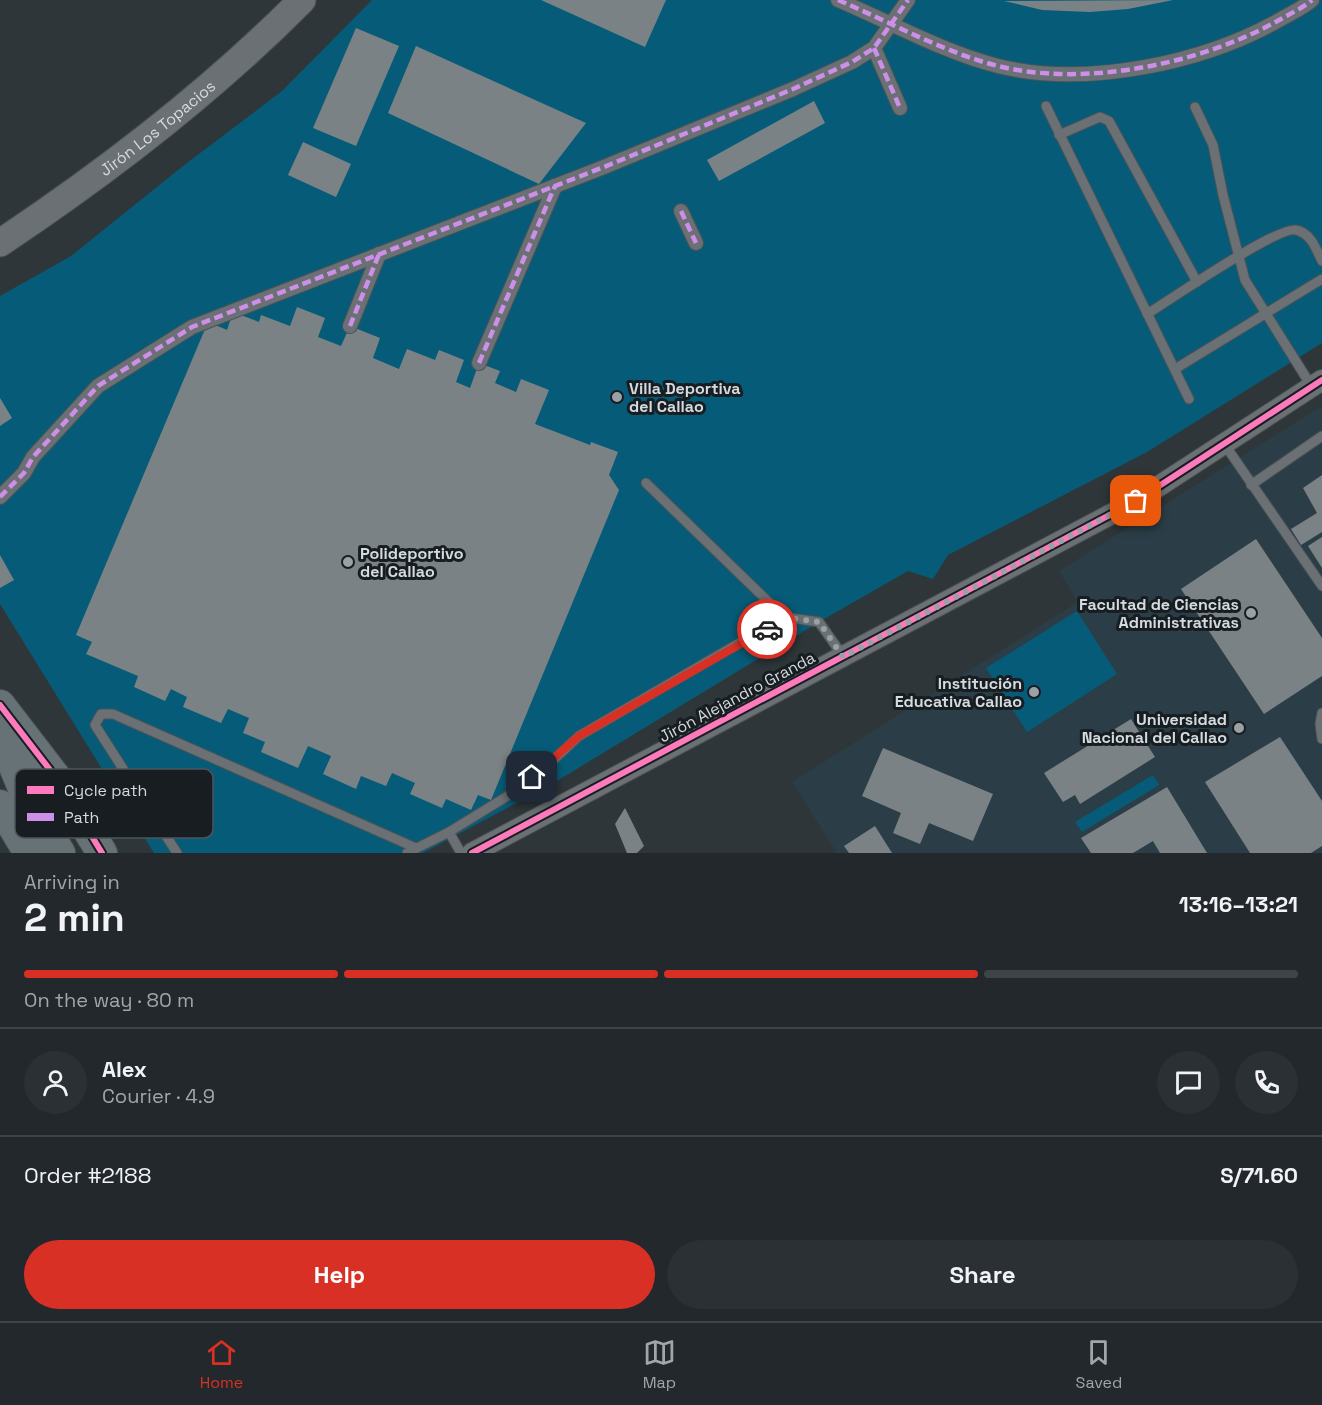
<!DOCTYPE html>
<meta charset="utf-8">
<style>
:root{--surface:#22282b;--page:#2a3033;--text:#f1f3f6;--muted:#a2a6a9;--line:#3f4447;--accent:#d93025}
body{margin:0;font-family:"Space Grotesk",sans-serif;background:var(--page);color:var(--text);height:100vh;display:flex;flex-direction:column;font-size:22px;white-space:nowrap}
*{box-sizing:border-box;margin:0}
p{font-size:20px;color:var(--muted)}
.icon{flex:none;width:33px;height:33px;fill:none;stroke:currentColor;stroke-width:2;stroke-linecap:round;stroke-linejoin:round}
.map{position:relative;height:853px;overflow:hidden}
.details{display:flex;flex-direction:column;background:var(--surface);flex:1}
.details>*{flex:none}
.pin{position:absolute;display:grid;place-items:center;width:51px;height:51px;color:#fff;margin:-26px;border-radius:12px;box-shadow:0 3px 9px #0006}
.courier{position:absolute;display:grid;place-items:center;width:60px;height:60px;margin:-30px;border:4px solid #d93025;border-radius:50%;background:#fff;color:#222;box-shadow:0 2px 8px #0007}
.overview em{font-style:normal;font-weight:600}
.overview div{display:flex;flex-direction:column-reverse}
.overview{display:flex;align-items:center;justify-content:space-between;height:102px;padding:0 24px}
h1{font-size:39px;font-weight:600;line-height:45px}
.bar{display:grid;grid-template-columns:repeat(4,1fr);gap:9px 6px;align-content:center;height:72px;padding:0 24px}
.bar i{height:8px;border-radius:4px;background:var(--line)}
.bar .selected{background:var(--accent)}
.bar p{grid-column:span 4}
.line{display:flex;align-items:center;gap:15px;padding:0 24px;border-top:2px solid var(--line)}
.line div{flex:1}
.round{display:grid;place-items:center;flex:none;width:63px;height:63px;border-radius:32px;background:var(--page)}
.action{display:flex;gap:12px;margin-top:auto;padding:12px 24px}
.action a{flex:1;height:69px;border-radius:36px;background:var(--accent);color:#fff;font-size:24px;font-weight:600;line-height:69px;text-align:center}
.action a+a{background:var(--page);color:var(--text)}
.tabs{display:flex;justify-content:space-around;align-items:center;height:84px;border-top:2px solid var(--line);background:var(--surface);font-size:16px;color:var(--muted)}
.tabs a{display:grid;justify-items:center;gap:3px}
.tabs .selected{color:var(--accent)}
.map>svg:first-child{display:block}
.built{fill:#2b3e47}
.green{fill:#065c78}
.building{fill:#7b8285}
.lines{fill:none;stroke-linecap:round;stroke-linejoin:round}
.service-casing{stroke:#4c5356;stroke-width:11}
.pedestrian-casing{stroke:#4c5356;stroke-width:16}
.minor-casing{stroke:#4c5356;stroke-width:22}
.secondary-casing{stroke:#4c5356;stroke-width:29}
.primary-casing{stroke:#4c5356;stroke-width:32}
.service{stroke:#6a7073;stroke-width:9}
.pedestrian{stroke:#6a7073;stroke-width:14}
.minor{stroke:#6a7073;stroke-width:20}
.secondary{stroke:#6a7073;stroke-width:27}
.primary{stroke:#667275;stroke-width:30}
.quiet{stroke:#ce8fe9;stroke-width:4.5;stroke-dasharray:9 4.5;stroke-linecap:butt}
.cycleway-casing{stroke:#171d20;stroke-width:10}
.cycleway{stroke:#fd7abc;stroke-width:6}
.done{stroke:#99a1a6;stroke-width:6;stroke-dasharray:0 10.8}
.route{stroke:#d93025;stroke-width:8}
.poi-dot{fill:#99a1a6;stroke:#171d20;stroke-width:2}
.labels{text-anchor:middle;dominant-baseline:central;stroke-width:6;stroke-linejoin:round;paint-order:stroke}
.street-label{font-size:16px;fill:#d3dbe0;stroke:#171d20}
.poi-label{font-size:16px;font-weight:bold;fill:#d3dbe0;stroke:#171d20;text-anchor:end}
.key{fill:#171d20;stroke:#4f565a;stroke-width:1.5}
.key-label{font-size:16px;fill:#d3dbe0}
</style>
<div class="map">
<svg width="1322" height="853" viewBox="0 0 1322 853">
<rect width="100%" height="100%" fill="#2e3639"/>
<polygon class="built" points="1322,406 1322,853 837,853 792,782 1078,602 1059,571"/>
<g class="green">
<polygon points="372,0 1322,0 1322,343 1147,452 948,555 933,579 908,571 819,622 552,784 423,853 154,853 0,604 0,296 71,256 183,166 282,91"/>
<polygon points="1077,611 1117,674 1027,732 986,668"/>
<polygon points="1153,775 1159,785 1082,832 1075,822"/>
</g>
<g class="building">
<polygon points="541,0 666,0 645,47"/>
<polygon points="1173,0 1128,9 1090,12 1042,10 1004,1"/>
<polygon points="356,28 399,46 356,146 313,128"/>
<polygon points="416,46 586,123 539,184 388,113"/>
<polygon points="814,101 825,123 719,181 707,160"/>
<polygon points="303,142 351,164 336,197 288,175"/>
<polygon points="297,307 325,318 318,337 341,346 350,326 380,338 373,358 399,369 407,349 435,360 439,350 464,360 456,382 470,388 479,363 500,371 495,383 516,392 521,379 549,390 535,424 590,445 591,442 618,452 609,475 619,490 491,800 478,795 471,810 446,799 442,808 410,794 415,783 392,773 386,786 361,776 356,789 323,774 331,756 308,746 298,768 261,752 265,742 243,733 249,718 228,709 221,723 183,707 187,697 171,689 165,701 134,687 138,676 86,654 92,642 76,635 208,322 227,330 233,312 259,322 261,315 290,326"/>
<polygon points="0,398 12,418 0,426"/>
<polygon points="1322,475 1322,532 1301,545 1291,529 1317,513 1303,488"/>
<polygon points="1322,537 1322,568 1308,546"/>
<polygon points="1256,539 1322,638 1322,676 1264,714 1181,589"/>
<polygon points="0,555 14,580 0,588"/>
<polygon points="1131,719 1155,757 1080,804 1075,795 1063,802 1044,773"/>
<polygon points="1280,737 1322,801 1322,846 1311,853 1250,853 1205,782"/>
<polygon points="883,748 993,794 973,841 929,823 920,844 893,833 901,813 862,796"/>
<polygon points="1167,787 1207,853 1160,853 1153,841 1133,853 1091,853 1081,838"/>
<polygon points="625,808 644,846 637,853 627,853 615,824"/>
<polygon points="875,826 892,853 849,853 844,846"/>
</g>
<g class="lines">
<defs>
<g id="service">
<polyline points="1046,106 1189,399"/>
<polyline points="1195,107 1213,145 1223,195 1245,280 1312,387"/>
<polyline points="1059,135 1100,117 1109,121 1197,282"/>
<path d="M 1147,314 C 1170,300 1277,226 1296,230 C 1311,233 1316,249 1322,261"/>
<polyline points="1175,369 1322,279"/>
<polyline points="1225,445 1322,586"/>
<polyline points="646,483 784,617"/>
<polyline points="1251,485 1322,436"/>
<polyline points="1322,713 1320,724 1322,739"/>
<polyline points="449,832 461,853"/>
<polyline points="177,853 95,725 101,714 113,714 416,848"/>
<polyline points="407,853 449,832 506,797 546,767 579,736 784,617 819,622 843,656"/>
</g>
<g id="pedestrian">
<path d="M 838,0 C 890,22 943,52 998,66 C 1086,88 1204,63 1281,19 C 1291,13 1303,8 1312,0"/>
<polyline points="874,48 900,108"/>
<polyline points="681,211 696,243"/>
<polyline points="350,326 379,254"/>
<polyline points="479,363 555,186"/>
<polyline points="0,497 24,473 33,457 98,386 192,327 604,167 793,89 852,62 874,48 908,0"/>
</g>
<polyline id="minor" points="472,853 1136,501 1322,380"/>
<g id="secondary">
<path id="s1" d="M 0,243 C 108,171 211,92 302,0"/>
</g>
<g id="primary">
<polyline points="0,705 57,779 102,853"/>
<polyline points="0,732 29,803 60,853"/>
<polyline points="0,805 29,853"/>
</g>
</defs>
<use href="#service" class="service-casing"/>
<use href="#pedestrian" class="pedestrian-casing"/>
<use href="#minor" class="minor-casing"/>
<use href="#secondary" class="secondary-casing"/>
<use href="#primary" class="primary-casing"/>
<use href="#service" class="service"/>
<use href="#pedestrian" class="pedestrian"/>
<use href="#minor" class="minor"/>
<use href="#secondary" class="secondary"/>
<use href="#primary" class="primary"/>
<g class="quiet">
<path d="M 838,0 C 890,22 943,52 998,66 C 1086,88 1204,63 1281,19 C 1291,13 1303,8 1312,0"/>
<polyline points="874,48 900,108"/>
<polyline points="681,211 696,243"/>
<polyline points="350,326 379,254"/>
<polyline points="479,363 555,186"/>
<polyline points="0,497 24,473 33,457 98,386 192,327 604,167 793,89 852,62 874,48 908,0"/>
</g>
<defs>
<g id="cycleway">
<polyline points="0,705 57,779 102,853"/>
<polyline points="472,853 1136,501 1322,380"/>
</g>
</defs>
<use href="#cycleway" class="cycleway-casing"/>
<use href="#cycleway" class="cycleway"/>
</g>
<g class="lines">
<polyline class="done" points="767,629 784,617 819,622 843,657 1136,501"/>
<polyline class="route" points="532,777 579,736 767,629"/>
</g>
<g class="poi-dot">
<circle cx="617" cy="397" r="6"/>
<circle cx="348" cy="562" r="6"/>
<circle cx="1251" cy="613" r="6"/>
<circle cx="1034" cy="692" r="6"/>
<circle cx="1239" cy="728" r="6"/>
</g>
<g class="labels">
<g class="street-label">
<text stroke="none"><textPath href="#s1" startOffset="195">Jirón Los Topacios</textPath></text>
<text transform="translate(737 697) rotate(-28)">Jirón Alejandro Granda</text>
</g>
<g class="poi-label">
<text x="629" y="388" text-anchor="start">Villa Deportiva<tspan x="629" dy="18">del Callao</tspan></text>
<text x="360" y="553" text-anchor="start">Polideportivo<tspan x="360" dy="18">del Callao</tspan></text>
<text x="1239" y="604">Facultad de Ciencias<tspan x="1239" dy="18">Administrativas</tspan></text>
<text x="1022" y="683">Institución<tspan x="1022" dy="18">Educativa Callao</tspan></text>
<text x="1227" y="719">Universidad<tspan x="1227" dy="18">Nacional del Callao</tspan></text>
</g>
</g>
<rect x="15" y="769" width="198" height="69" rx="9" class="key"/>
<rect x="27" y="786" width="27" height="8" fill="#fd7abc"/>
<rect x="27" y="813" width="27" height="8" fill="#ce8fe9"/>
<g class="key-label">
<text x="64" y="796">Cycle path</text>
<text x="64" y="823">Path</text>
</g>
</svg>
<div class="pin" style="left:1136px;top:501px;background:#ea580c"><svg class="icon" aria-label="bag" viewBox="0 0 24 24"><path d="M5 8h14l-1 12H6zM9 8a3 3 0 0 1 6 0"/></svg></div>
<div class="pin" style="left:532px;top:777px;background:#1f2937"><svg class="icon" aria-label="home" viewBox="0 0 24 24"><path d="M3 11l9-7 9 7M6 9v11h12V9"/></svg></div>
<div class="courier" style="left:767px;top:629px"><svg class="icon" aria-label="car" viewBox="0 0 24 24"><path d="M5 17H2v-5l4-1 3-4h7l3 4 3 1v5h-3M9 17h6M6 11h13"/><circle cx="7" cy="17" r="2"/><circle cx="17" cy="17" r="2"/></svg></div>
</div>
<section class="details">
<div class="overview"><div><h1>2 min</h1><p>Arriving in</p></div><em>13:16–13:21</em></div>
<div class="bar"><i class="selected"></i><i class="selected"></i><i class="selected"></i><i></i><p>On the way · 80 m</p></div>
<div class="line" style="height:108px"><a class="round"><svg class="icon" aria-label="person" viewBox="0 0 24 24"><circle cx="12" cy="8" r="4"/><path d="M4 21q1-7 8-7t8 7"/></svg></a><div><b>Alex</b><p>Courier · 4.9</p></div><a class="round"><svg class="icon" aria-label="chat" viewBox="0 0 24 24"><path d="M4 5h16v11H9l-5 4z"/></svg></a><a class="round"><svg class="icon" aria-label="phone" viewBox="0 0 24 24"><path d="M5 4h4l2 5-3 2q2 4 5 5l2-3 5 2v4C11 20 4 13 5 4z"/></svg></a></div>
<div class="line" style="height:78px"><div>Order #2188</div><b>S/71.60</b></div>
<div class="action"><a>Help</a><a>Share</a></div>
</section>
<nav class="tabs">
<a class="selected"><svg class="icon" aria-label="home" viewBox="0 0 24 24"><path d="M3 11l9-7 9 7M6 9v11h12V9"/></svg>Home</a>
<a><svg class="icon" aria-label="map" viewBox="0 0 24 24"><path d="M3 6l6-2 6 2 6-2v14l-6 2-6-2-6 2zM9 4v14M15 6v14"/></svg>Map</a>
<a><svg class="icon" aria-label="saved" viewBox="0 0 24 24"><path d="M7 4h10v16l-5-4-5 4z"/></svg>Saved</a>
</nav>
